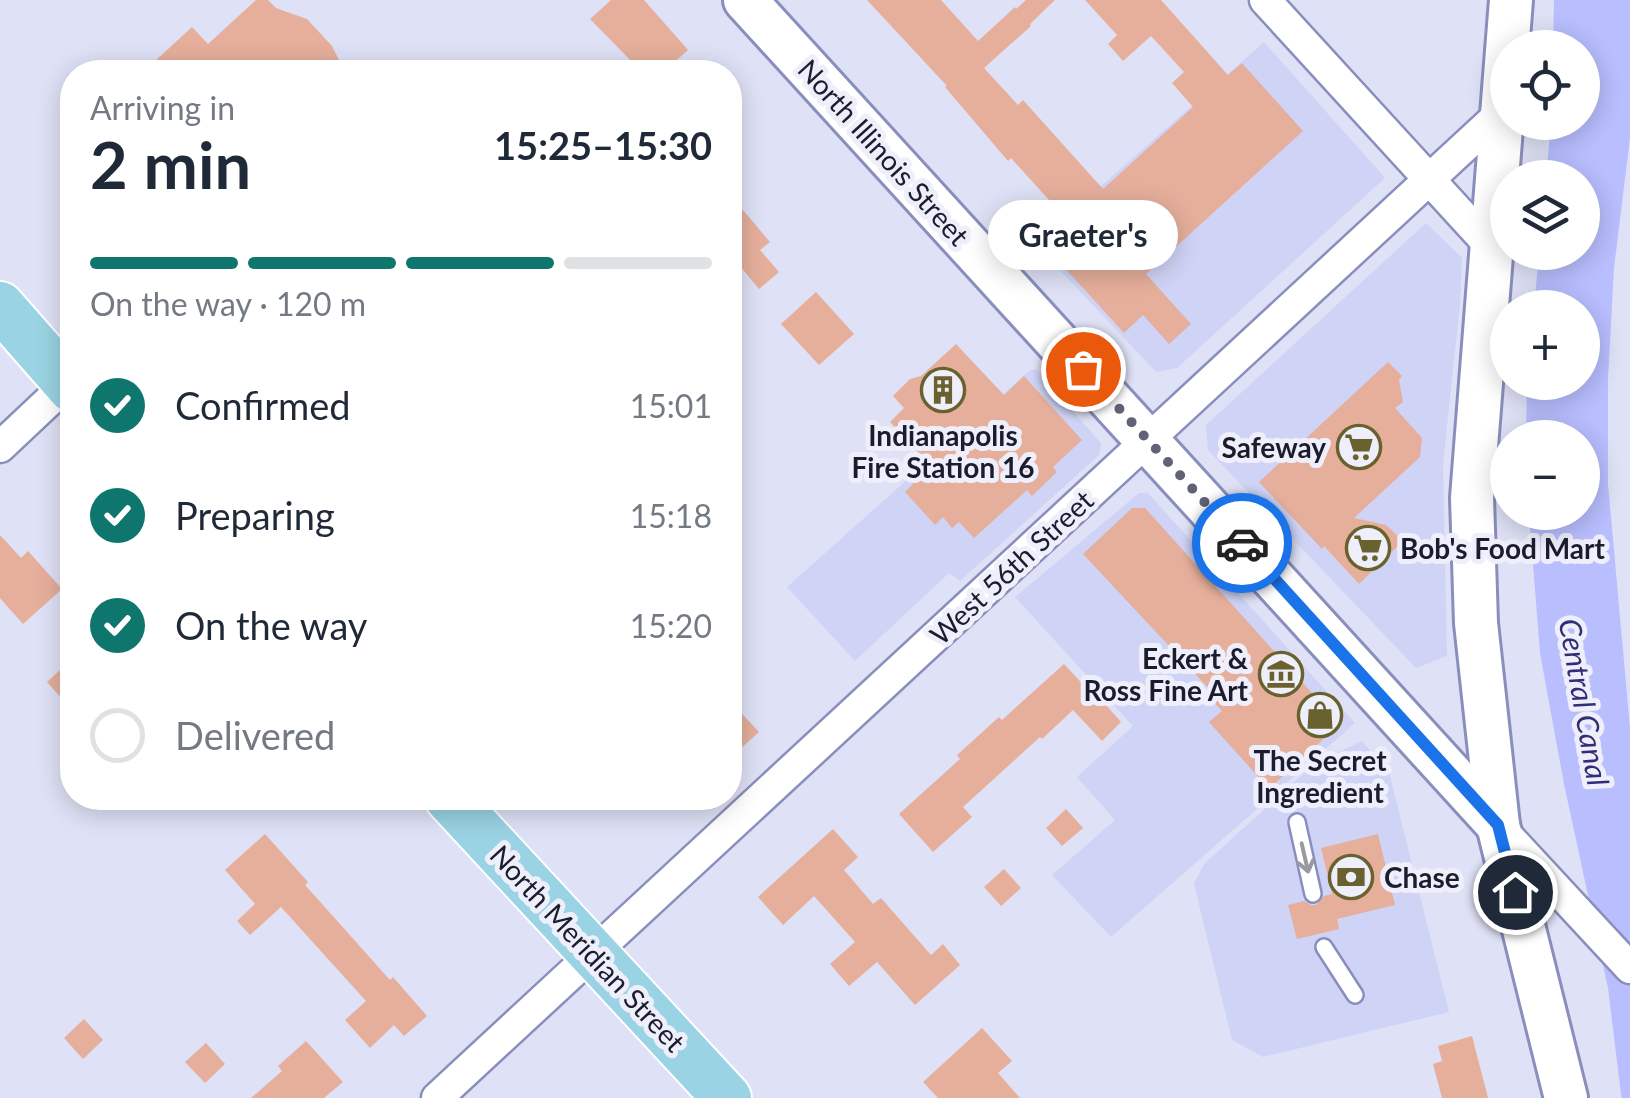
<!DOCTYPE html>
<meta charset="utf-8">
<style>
:root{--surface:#fff;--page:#f6f6f7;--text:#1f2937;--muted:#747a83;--line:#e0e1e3;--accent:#0f766e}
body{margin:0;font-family:Lato,sans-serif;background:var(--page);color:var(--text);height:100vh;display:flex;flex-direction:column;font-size:38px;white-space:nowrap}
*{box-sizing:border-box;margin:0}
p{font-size:32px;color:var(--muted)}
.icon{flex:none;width:55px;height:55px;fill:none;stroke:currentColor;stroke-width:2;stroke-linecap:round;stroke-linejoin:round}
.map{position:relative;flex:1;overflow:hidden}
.drawer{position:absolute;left:60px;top:60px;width:682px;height:750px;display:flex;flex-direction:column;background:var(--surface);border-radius:40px;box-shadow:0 5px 25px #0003}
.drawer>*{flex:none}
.tools{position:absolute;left:1490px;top:30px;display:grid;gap:20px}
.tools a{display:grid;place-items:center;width:110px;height:110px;border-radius:50%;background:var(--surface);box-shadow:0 5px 25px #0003;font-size:50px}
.pin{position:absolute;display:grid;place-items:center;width:85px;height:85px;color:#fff;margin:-42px;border:5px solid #fff;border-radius:50%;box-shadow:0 2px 10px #0007}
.courier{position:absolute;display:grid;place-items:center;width:100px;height:100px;margin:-50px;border:8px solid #1a73e8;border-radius:50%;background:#fff;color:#222;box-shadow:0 2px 12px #0007}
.bubble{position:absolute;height:70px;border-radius:35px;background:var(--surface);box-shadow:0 5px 25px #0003;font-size:32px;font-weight:700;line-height:70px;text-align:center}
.head em{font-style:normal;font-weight:700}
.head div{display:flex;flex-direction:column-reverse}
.head{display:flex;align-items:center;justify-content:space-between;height:170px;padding:0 30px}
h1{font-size:65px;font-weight:700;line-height:75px}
.bar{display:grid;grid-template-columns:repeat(4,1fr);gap:15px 10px;align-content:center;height:120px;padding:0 30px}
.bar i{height:12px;border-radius:8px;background:var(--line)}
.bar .active{background:var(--accent)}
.bar p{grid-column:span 4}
ol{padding:0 30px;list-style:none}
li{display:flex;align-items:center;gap:30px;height:110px}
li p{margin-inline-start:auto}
li .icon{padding:10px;border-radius:50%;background:var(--accent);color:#fff;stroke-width:4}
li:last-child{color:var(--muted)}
li i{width:55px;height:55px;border:5px solid var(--line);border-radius:50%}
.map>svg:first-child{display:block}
.built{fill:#cfd3f6}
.water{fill:#b8befe}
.building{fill:#e6af9c}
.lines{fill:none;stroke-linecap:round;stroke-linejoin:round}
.lane-casing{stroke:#8a8ebd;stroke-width:20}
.street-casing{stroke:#8a8ebd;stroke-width:35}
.secondary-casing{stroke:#8a8ebd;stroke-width:48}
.primary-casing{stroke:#fff;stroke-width:52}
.lane{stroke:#fff;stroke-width:15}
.street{stroke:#fff;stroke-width:30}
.secondary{stroke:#fff;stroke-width:42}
.primary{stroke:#9ad3e3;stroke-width:48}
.oneway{stroke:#9899a1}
.done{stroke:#606275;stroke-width:10;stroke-dasharray:0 18}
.route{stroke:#1a73e8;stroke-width:12}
.labels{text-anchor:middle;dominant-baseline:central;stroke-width:10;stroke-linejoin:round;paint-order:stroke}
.street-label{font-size:28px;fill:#1b1d2f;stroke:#eeeffa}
.poi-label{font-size:28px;font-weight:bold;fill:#1b1d2f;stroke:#eeeffa}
.water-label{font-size:30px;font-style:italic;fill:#312e76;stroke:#eeeffa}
</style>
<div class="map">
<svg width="1630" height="1098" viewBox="0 0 1630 1098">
<rect width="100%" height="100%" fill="#dfe1f6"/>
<g class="built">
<polygon points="1264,42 1385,178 1177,368 1156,372 1041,250 1039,241"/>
<polygon points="1426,223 1462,258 1460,304 1443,464 1447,656 1416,668 1208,450 1206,425"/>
<polygon points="1036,369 1101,443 1099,455 960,581 949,573 855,661 787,587 1029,371"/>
<polygon points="1139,493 1148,493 1355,723 1111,937 1052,875 1115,820 1077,777 1133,726 1015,597"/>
<polygon points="1362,741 1389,772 1449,1012 1263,1057 1232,1040 1194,884 1204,864 1314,764"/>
</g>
<polygon class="water" points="1554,0 1630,0 1630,138 1614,268 1608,379 1608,484 1630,728 1630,1098 1622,1098 1621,1094 1608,988 1564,784 1540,653 1529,513 1582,512 1582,438 1526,438 1527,383 1582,382 1582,308 1534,307 1539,253 1582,252 1582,178 1546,177 1551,123 1582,122 1582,48 1553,47"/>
<g class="building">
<polygon points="256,0 268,0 276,8 307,19 332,46 345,72 143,72 192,27 208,44"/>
<polygon points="611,0 644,0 688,50 663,72 642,72 590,19"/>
<polygon points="867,0 941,0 978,41 1015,7 1016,9 1026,0 1055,0 1030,24 1031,26 984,68 1018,105 1023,100 1103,189 1193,107 1172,83 1184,72 1151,36 1123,61 1108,44 1117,35 1085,0 1161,0 1228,75 1242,63 1303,131 1146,274 1191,324 1169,344 1143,315 1124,333 1043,244 1068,221 1011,158 1008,161 945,87 947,86"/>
<polygon points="743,210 770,242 760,250 779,272 759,289 730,254 730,221"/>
<polygon points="816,292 854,334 819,365 781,324"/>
<polygon points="956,344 1004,395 1024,376 1082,440 1053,467 1057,472 1032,496 1027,490 974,538 959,522 952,528 943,517 935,525 905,492 912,485 914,478 929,464 890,422 904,408 893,396 910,379 921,376"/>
<polygon points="1388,362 1402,376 1399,380 1403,402 1395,408 1422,438 1420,457 1354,518 1386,525 1403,541 1359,584 1324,546 1322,549 1259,482"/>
<polygon points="1132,508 1145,508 1340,724 1269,789 1209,722 1222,711 1211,699 1212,692 1083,554"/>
<polygon points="0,535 21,558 28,551 62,589 23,624 0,598"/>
<polygon points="72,659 72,710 47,682"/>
<polygon points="1064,664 1103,706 1105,704 1121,722 1102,741 1073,710 1042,739 1040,737 963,807 972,817 933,852 899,814 960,759 957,755 999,717 1002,720"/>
<polygon points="730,701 759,732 730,758"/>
<polygon points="1066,809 1083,828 1062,846 1046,828"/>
<polygon points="833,829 858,857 844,870 873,904 881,898 931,955 943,944 960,965 915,1005 877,962 849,986 830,964 855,942 814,896 783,925 758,897"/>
<polygon points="265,834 308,882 305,885 390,980 393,977 427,1016 404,1036 394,1025 370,1048 345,1020 366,1001 281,907 250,935 237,921 255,904 225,870"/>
<polygon points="1378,834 1395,905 1337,919 1339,929 1297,939 1288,905 1304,901 1311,905 1316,905 1324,896 1332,894 1321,848"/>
<polygon points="1004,869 1021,888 1001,906 984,887"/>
<polygon points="84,1019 103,1040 83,1059 64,1038"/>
<polygon points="982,1028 1012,1061 998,1073 1020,1098 938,1098 923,1082"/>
<polygon points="1472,1036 1488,1098 1442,1098 1433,1064 1442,1061 1438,1046"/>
<polygon points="306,1041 343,1082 324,1098 251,1098 282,1071 278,1066"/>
<polygon points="206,1043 225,1064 205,1083 185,1062"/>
</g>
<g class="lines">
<defs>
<g id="lane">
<polyline points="1297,822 1313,894"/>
<polyline points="1324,947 1355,995"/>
</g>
<g id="street">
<polyline points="1265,0 1492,248"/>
<polyline points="0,447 68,383"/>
<polyline points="1503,831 1630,968"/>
<polyline points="437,1098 1502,112"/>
</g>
<g id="secondary">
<polyline points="745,0 1498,825"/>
<polyline points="1511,0 1472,498 1476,623 1498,825 1566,1098"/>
</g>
<g id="primary">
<polyline points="0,306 72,388"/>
<polyline points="449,798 727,1098"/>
</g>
</defs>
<use href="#lane" class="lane-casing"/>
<use href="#street" class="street-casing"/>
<use href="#secondary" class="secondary-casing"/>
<use href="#primary" class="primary-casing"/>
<use href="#lane" class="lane"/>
<use href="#street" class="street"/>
<use href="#secondary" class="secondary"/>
<use href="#primary" class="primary"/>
</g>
<defs><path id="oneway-shaft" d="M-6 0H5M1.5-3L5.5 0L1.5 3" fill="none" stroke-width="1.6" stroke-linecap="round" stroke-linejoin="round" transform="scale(2.5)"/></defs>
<use class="oneway" href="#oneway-shaft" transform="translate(1305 858) rotate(77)"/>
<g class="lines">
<polyline class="done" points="1083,369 1242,543"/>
<polyline class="route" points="1242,543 1498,825 1515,892"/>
</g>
<defs>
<symbol id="building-ring" viewBox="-11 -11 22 22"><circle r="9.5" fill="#eeeffa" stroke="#6a622e" stroke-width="1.5"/><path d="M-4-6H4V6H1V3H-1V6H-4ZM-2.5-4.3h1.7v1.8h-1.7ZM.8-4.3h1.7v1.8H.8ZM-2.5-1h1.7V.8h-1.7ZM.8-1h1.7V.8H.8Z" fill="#6a622e"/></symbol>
<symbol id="supermarket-ring" viewBox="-11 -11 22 22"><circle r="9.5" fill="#eeeffa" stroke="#6a622e" stroke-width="1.5"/><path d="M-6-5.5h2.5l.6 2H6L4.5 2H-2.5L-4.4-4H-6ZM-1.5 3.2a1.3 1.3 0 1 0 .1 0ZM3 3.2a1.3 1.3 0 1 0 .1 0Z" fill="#6a622e"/></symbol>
<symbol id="museum-ring" viewBox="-11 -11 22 22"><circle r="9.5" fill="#eeeffa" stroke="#6a622e" stroke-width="1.5"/><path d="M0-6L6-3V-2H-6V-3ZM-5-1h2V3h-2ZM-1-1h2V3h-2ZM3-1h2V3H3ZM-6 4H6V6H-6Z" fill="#6a622e"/></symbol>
<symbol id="shop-ring" viewBox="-11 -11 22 22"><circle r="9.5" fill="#eeeffa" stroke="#6a622e" stroke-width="1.5"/><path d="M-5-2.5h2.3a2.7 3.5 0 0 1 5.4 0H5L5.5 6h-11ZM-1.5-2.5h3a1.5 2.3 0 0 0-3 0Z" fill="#6a622e"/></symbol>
<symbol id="bank-ring" viewBox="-11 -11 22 22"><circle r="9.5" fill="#eeeffa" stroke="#6a622e" stroke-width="1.5"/><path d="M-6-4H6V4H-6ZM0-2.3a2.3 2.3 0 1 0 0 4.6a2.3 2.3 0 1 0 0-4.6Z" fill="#6a622e"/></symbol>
</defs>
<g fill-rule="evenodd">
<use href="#building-ring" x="918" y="365" width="50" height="50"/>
<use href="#supermarket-ring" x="1334" y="422" width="50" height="50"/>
<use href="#supermarket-ring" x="1343" y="523" width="50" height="50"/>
<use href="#museum-ring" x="1256" y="649" width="50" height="50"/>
<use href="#shop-ring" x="1295" y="690" width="50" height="50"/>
<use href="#bank-ring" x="1326" y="852" width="50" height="50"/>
</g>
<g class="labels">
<g class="street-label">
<text transform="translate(884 152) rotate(48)">North Illinois Street</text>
<text transform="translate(1011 567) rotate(-43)">West 56th Street</text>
<text transform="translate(588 948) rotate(47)">North Meridian Street</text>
</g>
<g class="poi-label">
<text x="943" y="435">Indianapolis<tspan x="943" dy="32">Fire Station 16</tspan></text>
<text x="1326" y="447" text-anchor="end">Safeway</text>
<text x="1400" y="548" text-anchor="start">Bob's Food Mart</text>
<text x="1248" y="658" text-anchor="end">Eckert &amp;<tspan x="1248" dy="32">Ross Fine Art</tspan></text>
<text x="1320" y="760">The Secret<tspan x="1320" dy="32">Ingredient</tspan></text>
<text x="1384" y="877" text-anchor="start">Chase</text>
</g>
<g class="water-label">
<text transform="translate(1585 702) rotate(80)">Central Canal</text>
</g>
</g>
</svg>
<div class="tools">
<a><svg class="icon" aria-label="locate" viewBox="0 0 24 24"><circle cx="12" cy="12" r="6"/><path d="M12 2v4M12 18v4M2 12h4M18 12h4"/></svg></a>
<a><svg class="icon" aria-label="layers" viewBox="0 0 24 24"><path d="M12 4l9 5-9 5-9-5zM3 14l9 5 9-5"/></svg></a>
<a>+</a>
<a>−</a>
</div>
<div class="pin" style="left:1083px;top:369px;background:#ea580c"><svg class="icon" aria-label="bag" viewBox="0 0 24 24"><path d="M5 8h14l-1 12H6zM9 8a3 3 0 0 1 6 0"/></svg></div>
<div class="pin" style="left:1515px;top:892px;background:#1f2937"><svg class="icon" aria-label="home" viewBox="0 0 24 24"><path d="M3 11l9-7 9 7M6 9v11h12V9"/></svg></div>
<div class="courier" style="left:1242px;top:543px"><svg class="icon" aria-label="car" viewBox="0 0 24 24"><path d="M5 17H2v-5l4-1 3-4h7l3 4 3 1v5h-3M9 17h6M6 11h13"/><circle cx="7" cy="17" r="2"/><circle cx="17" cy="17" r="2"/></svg></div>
<div class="bubble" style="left:988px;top:200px;width:190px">Graeter's</div>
<section class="drawer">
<div class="head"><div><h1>2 min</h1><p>Arriving in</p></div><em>15:25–15:30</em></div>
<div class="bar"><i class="active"></i><i class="active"></i><i class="active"></i><i></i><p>On the way · 120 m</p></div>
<ol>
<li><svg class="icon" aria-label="check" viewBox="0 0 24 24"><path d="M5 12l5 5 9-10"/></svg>Confirmed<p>15:01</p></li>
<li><svg class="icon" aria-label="check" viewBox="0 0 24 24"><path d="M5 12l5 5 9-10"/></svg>Preparing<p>15:18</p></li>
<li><svg class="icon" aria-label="check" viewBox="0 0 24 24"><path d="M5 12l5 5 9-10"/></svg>On the way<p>15:20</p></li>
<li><i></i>Delivered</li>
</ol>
</section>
</div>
